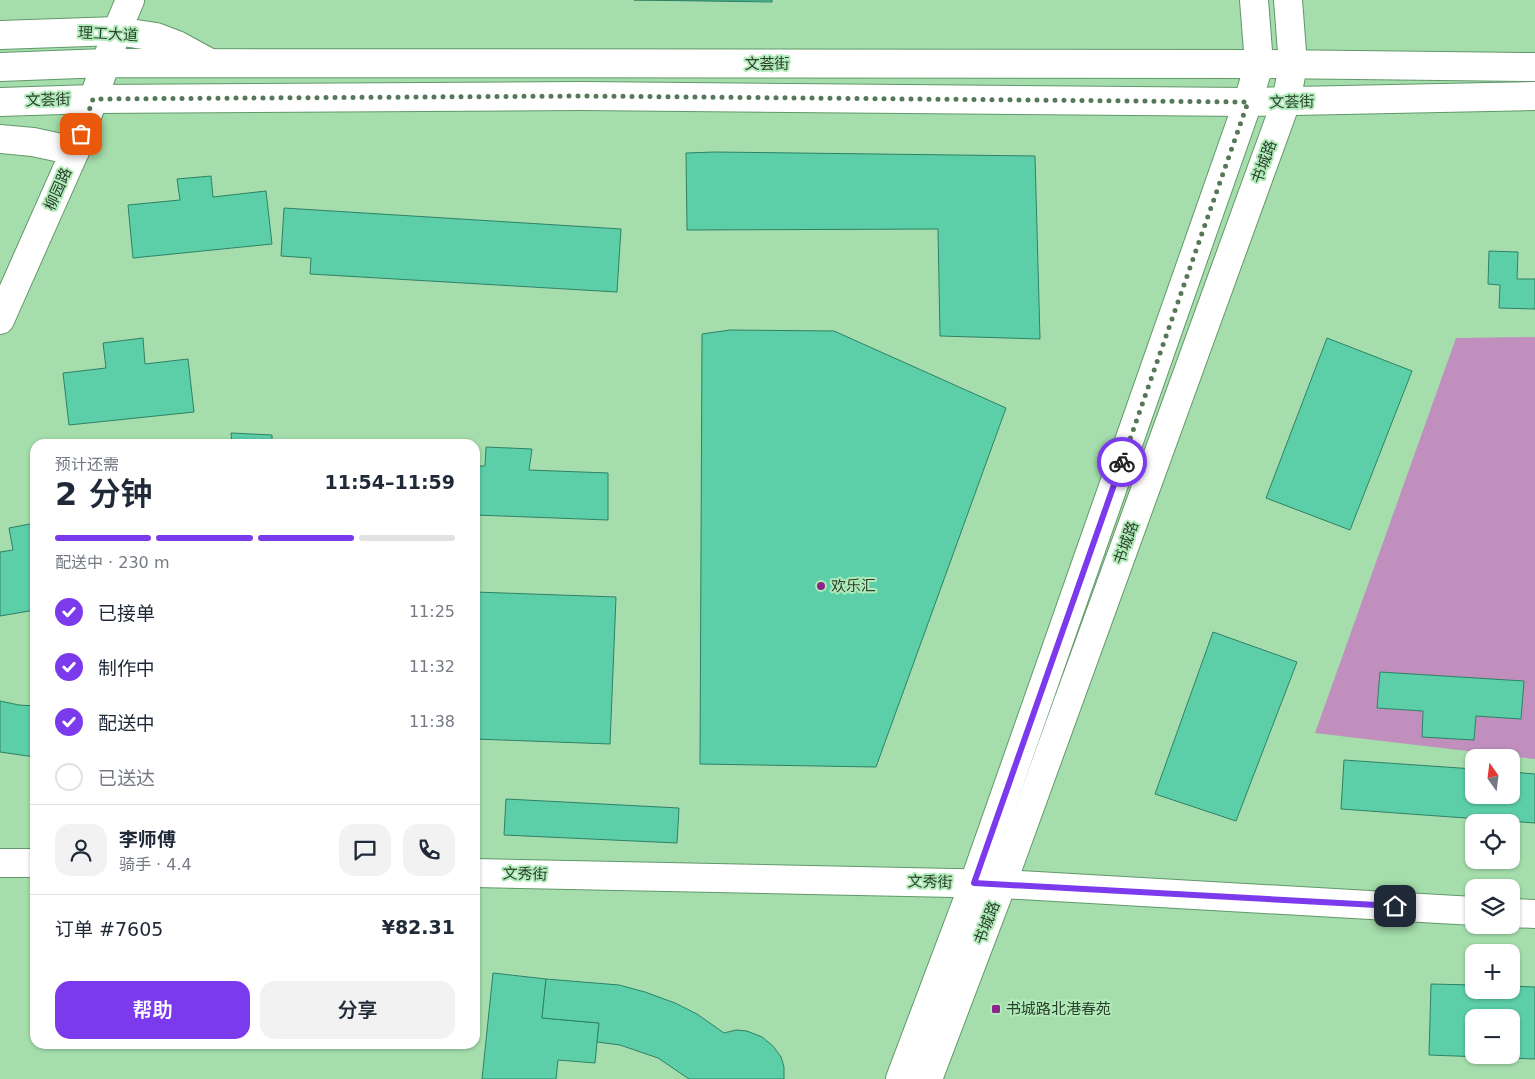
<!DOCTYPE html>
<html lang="zh">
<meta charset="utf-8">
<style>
:root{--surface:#fff;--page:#f2f2f3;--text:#1f2937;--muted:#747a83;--line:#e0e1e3;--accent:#7c3aed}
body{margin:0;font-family:"DejaVu Sans","Noto Sans SC",sans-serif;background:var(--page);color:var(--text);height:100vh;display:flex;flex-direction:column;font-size:19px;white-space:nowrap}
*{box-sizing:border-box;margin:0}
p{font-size:16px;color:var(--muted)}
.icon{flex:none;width:28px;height:28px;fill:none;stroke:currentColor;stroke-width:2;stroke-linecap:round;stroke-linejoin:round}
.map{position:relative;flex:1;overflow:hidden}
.drawer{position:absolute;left:30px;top:439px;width:450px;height:610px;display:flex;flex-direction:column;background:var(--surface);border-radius:15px;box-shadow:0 1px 4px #0004}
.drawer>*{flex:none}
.needle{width:32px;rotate:346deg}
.buttons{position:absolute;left:1465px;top:749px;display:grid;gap:10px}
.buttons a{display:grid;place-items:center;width:55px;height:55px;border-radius:10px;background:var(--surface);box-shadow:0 1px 4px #0004;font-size:25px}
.pin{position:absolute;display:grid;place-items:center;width:42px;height:42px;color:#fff;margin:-21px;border-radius:10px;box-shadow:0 2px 8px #0006}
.courier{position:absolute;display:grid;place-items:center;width:50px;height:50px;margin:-25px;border:4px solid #7c3aed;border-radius:50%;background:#fff;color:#222;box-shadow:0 1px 6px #0007}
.head em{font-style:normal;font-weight:600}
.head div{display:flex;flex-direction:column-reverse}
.head{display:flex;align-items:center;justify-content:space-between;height:85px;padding:0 25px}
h1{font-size:32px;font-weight:600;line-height:38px}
.bar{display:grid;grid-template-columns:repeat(4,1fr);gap:8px 5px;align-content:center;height:60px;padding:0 25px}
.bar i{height:6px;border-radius:4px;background:var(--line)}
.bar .current{background:var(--accent)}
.bar p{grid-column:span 4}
.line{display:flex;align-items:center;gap:12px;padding:0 25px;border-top:1px solid var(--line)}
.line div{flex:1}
.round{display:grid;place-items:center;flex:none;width:52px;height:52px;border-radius:15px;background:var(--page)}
ol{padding:0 25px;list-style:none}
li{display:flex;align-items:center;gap:15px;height:55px}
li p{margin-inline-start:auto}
li .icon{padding:5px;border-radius:50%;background:var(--accent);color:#fff;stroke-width:4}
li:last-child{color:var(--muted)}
li i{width:28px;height:28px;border:2px solid var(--line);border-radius:50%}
.primary-button{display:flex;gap:10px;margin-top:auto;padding:10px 25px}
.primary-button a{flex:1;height:58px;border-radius:15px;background:var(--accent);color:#fff;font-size:20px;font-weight:600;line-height:58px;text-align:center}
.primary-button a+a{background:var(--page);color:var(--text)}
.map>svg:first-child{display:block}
.green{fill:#c08fbe}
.building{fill:#5ccfa8;stroke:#2f8166;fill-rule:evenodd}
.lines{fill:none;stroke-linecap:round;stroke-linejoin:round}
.minor-casing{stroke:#619869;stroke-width:30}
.tertiary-casing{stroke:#619869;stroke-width:30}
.secondary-casing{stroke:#619869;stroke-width:30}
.minor{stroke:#fff;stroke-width:28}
.tertiary{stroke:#fff;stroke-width:28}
.secondary{stroke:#fff;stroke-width:28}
.done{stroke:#557859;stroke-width:5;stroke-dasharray:0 9}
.route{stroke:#7c3aed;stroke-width:6}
.poi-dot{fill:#8b258b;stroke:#b2ebb9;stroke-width:2}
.labels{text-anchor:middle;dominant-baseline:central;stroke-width:4;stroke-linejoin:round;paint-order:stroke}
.street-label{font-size:15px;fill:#2a412d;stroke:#b2ebb9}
.poi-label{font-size:15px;fill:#2a412d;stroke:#b2ebb9;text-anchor:start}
</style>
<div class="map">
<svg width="1535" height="1079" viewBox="0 0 1535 1079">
<rect width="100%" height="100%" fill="#a5deac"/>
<polygon class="green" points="1535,337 1535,759 1315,733 1456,338"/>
<g class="building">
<polygon points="634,0 772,0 772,2"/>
<polygon points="715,152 1035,156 1040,339 940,336 938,229 687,230 686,153"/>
<polygon points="211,176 213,197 266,191 272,244 133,258 128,205 180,200 177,179"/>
<polygon points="284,208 621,229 617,292 310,274 311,258 281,256"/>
<polygon points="1489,251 1518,252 1517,279 1535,279 1535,309 1499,308 1500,285 1488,284"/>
<polygon points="730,330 834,331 1006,408 876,767 700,764 702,334"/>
<polygon points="143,338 145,364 188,359 194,412 69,425 63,373 106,368 103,343"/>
<polygon points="1327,338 1412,371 1350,530 1266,498"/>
<polygon points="231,433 272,435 272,444 232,444"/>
<polygon points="357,440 407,442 407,444 357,444"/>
<polygon points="486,447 532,449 529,470 608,473 608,520 475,515 475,466 485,466"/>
<polygon points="35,523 35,610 0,616 0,552 13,550 9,528"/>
<polygon points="475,592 616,597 610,744 475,739"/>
<polygon points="1213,632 1297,662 1236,821 1155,794"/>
<polygon points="1380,672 1524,681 1521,719 1476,716 1474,740 1422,737 1423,711 1377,708"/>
<polygon points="0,701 19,705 35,706 35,757 0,752"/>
<polygon points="1344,760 1474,769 1474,795 1511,795 1511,772 1535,774 1535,823 1341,809"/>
<polygon points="506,799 679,808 677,843 504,835"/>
<polygon points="493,973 546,979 542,1018 599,1023 595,1063 558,1060 556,1079 482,1079"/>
<polygon points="546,979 619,985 645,992 675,1003 697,1014 724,1033 736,1030 747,1031 762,1037 773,1046 781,1057 784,1067 784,1079 689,1079 658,1058 620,1045 597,1042 599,1023 542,1018"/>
<path d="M 1431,984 L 1474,985 L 1474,990 L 1511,990 L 1511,986 L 1535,987 L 1535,1059 L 1429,1055 ZM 1474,1018 L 1511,1018 L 1511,1055 L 1474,1055 Z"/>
</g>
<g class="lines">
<defs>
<g id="minor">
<polyline points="0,35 117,31 156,37 177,45 210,63"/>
<polyline points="0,139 33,142 75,151"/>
</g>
<g id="tertiary">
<polyline points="0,320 75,151 117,31 130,0"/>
<polyline points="0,863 35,863"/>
<polyline points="475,873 1002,884 1474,911"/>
<polyline points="1511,913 1535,914"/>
</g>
<g id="secondary">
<polyline points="0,67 106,63 1259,64 1535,67"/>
<polyline points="0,102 93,99 581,96 1248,102 1535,96"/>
<polyline points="900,1079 974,883 1248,102 1259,64 1254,0"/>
<polyline points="928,1079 1002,884 1286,102 1293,65 1288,0"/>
</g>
</defs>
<use href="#minor" class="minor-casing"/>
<use href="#tertiary" class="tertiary-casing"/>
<use href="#secondary" class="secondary-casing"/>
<use href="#minor" class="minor"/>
<use href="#tertiary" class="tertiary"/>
<use href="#secondary" class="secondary"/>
</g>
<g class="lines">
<polyline class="done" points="81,134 93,99 582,96 1248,102 1122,462"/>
<polyline class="route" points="1122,462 974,883 1395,906"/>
</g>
<g class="poi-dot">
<circle cx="821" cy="586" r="5"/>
<rect x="991" y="1004" width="10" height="10" rx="2.5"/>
</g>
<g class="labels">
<g class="street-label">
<text transform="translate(108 34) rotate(3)">理工大道</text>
<text x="767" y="64">文荟街</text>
<text transform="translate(48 100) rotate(-2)">文荟街</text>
<text transform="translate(1292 102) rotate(-1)">文荟街</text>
<text transform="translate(1264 162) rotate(-70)">书城路</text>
<text transform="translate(58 189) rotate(-66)">柳园路</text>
<text transform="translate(1126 543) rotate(-70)">书城路</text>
<text transform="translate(525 874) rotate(1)">文秀街</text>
<text transform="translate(930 882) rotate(1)">文秀街</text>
<text transform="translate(987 923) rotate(-69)">书城路</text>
</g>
<g class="poi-label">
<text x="831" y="586">欢乐汇</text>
<text x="1006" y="1009">书城路北港春苑</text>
</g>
</g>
</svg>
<div class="buttons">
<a><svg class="needle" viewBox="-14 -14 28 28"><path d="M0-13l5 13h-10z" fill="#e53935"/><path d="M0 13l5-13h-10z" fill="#747a83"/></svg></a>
<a><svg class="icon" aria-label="locate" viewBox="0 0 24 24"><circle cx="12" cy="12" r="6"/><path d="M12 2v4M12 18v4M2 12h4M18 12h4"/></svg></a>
<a><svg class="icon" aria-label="layers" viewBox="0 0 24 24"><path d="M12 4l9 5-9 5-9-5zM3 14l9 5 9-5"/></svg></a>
<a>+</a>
<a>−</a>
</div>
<div class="pin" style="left:81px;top:134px;background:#ea580c"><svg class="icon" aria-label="bag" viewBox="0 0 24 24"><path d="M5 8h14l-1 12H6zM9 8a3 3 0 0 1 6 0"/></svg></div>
<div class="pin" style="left:1395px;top:906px;background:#1f2937"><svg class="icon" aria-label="home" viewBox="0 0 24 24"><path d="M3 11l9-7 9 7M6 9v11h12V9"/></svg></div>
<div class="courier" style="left:1122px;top:462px"><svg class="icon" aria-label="bike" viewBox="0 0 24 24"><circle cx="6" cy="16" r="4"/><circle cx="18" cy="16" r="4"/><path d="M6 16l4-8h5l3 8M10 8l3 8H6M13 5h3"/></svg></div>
<section class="drawer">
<div class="head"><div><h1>2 分钟</h1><p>预计还需</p></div><em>11:54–11:59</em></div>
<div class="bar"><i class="current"></i><i class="current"></i><i class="current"></i><i></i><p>配送中 · 230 m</p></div>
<ol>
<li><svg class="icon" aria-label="check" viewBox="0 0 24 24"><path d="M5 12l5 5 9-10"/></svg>已接单<p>11:25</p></li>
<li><svg class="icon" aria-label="check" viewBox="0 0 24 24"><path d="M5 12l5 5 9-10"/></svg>制作中<p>11:32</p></li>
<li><svg class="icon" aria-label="check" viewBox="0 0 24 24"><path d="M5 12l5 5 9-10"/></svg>配送中<p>11:38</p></li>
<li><i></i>已送达</li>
</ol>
<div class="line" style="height:90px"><a class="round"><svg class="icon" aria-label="person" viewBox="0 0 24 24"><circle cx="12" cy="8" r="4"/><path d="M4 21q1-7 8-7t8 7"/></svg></a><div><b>李师傅</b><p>骑手 · 4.4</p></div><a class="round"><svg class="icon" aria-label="chat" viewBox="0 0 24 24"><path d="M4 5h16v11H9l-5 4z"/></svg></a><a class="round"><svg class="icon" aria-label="phone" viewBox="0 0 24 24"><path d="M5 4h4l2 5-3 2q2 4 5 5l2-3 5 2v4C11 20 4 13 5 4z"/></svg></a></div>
<div class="line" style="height:65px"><div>订单 #7605</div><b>¥82.31</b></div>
<div class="primary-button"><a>帮助</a><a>分享</a></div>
</section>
</div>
